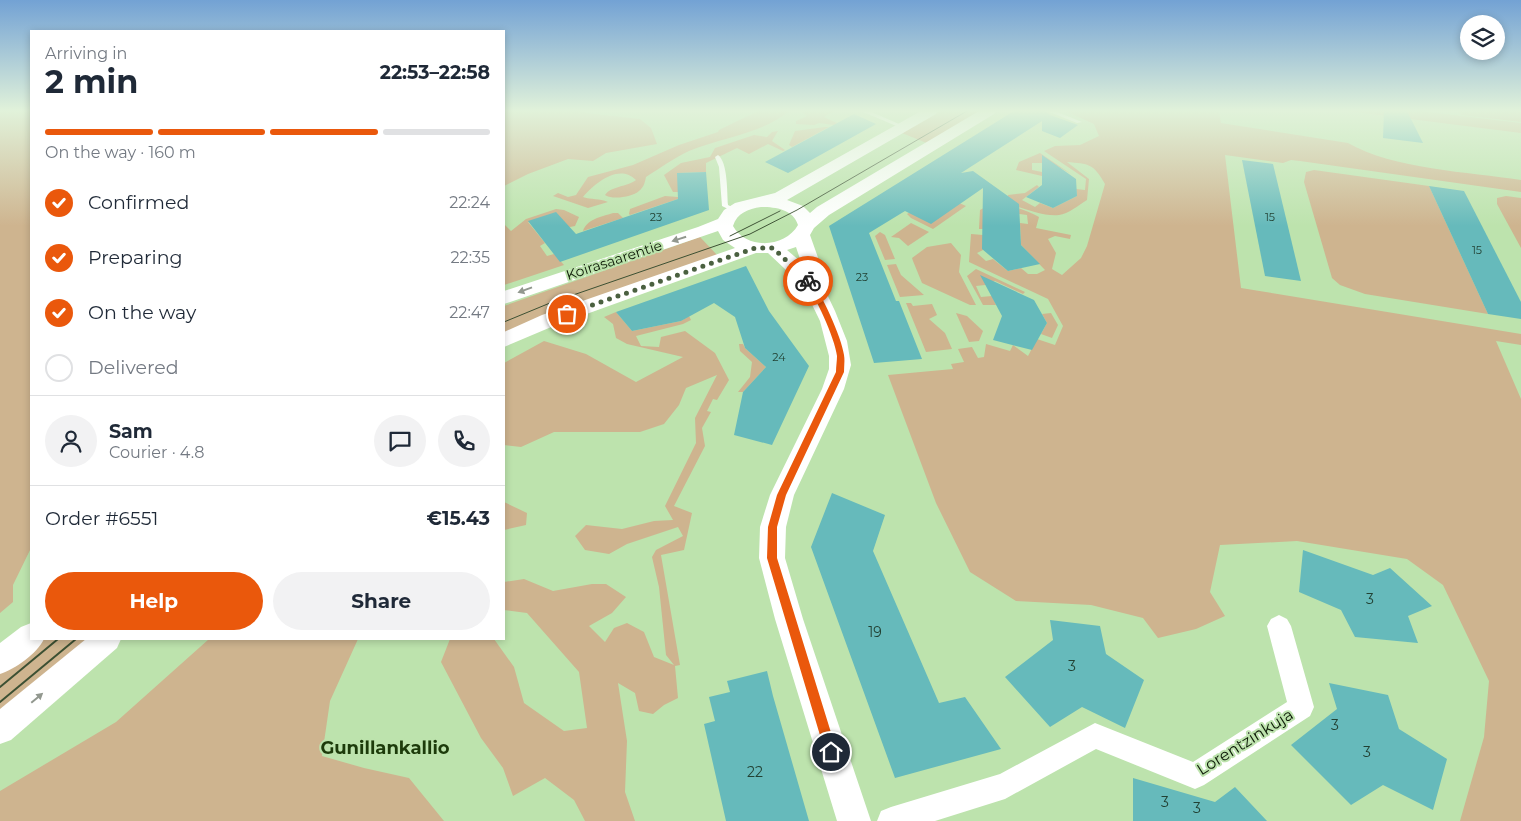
<!DOCTYPE html>
<meta charset="utf-8">
<style>
:root{--surface:#fff;--page:#f2f2f3;--text:#1f2937;--muted:#747a83;--line:#e0e1e3;--accent:#ea580c}
body{margin:0;font-family:Montserrat,sans-serif;background:var(--page);color:var(--text);height:100vh;display:flex;flex-direction:column;font-size:19px;white-space:nowrap}
*{box-sizing:border-box;margin:0}
p{font-size:16px;color:var(--muted)}
.icon{flex:none;width:28px;height:28px;fill:none;stroke:currentColor;stroke-width:2;stroke-linecap:round;stroke-linejoin:round}
.map{position:relative;flex:1;overflow:hidden}
.panel{position:absolute;left:30px;top:30px;width:475px;height:610px;display:flex;flex-direction:column;background:var(--surface);border-radius:0px;box-shadow:0 2px 8px #0003}
.panel>*{flex:none}
.controls{position:absolute;left:1460px;top:15px;display:grid;gap:10px}
.controls a{display:grid;place-items:center;width:45px;height:45px;border-radius:50%;background:var(--surface);box-shadow:0 2px 8px #0003;font-size:25px}
.pin{position:absolute;display:grid;place-items:center;width:42px;height:42px;color:#fff;margin:-21px;border:2px solid #fff;border-radius:50%;box-shadow:0 1px 5px #0007}
.courier{position:absolute;display:grid;place-items:center;width:50px;height:50px;margin:-25px;border:4px solid #ea580c;border-radius:50%;background:#fff;color:#222;box-shadow:0 1px 6px #0007}
.overview em{font-style:normal;font-weight:700}
.overview div{display:flex;flex-direction:column-reverse}
.overview{display:flex;align-items:center;justify-content:space-between;height:85px;padding:0 15px}
h1{font-size:32px;font-weight:700;line-height:38px}
.bar{display:grid;grid-template-columns:repeat(4,1fr);gap:8px 5px;align-content:center;height:60px;padding:0 15px}
.bar i{height:6px;border-radius:4px;background:var(--line)}
.bar .on{background:var(--accent)}
.bar p{grid-column:span 4}
.line{display:flex;align-items:center;gap:12px;padding:0 15px;border-top:1px solid var(--line)}
.line div{flex:1}
.round{display:grid;place-items:center;flex:none;width:52px;height:52px;border-radius:26px;background:var(--page)}
ol{padding:0 15px;list-style:none}
li{display:flex;align-items:center;gap:15px;height:55px}
li p{margin-inline-start:auto}
li .icon{padding:5px;border-radius:50%;background:var(--accent);color:#fff;stroke-width:4}
li:last-child{color:var(--muted)}
li i{width:28px;height:28px;border:2px solid var(--line);border-radius:50%}
.button{display:flex;gap:10px;margin-top:auto;padding:10px 15px}
.button a{flex:1;height:58px;border-radius:30px;background:var(--accent);color:#fff;font-size:20px;font-weight:700;line-height:58px;text-align:center}
.button a+a{background:var(--page);color:var(--text)}
.map>svg:first-child{display:block}
.green{fill:#ceb48f}
.building{fill:#66babb}
.lines{fill:none;stroke-linecap:round;stroke-linejoin:round}
.service{fill:#fff;fill-rule:evenodd}
.minor{fill:#fff;fill-rule:evenodd}
.tertiary{fill:#fff;fill-rule:evenodd}
.tram-far1{stroke:#3c5033;stroke-width:1}
.tram{stroke:#3c5033;stroke-width:2}
.oneway{fill:#92988f}
.route{fill:#ea580c}
.done{stroke:#4a6040;stroke-width:5;stroke-dasharray:0 9}
.labels{text-anchor:middle;dominant-baseline:central;stroke-width:4;stroke-linejoin:round;paint-order:stroke}
.number-label{font-size:11px;fill:#224133}
.street-label{font-size:14px;fill:#0c1906;stroke:#bde3ad}
.near-number-label{font-size:14px;fill:#224133}
.near-street-label{font-size:16px;fill:#0c1906;stroke:#bde3ad}
.near-neighbourhood-label{font-size:18px;font-weight:bold;fill:#1d3b0b;stroke:#bde3ad}
</style>
<div class="map">
<svg width="1521" height="821" viewBox="0 0 1521 821">
<rect width="100%" height="100%" fill="#bde3ad"/>
<g class="green">
<polygon points="0,111 31,111 31,548 13,585 13,602 0,613"/>
<polygon points="504,111 583,111 586,113 640,119 651,128 657,144 606,153 593,161 568,159 528,174 504,186"/>
<path d="M 758,111 L 789,111 C 762,134 722,137 689,151 C 674,158 660,168 646,177 C 645,182 644,187 639,191 C 632,197 613,200 605,195 C 611,186 627,187 636,180 C 619,163 595,183 583,197 C 592,200 599,198 608,202 L 588,208 L 553,196 L 558,193 L 568,197 L 576,195 L 588,177 L 633,165 L 679,145 L 718,132 L 719,130 Z"/>
<polygon points="801,111 834,111 824,117 837,123 834,125 819,123 814,125 796,124 796,121 807,116"/>
<polygon points="937,111 985,111 929,144 902,133"/>
<path d="M 1065,111 L 1219,111 L 1221,123 L 1348,143 C 1393,169 1469,172 1521,180 L 1521,192 L 1300,161 L 1291,160 L 1283,163 L 1225,155 L 1241,288 L 1521,334 L 1521,345 L 1496,341 L 1521,399 L 1521,821 L 1460,821 L 1484,737 L 1489,681 L 1443,585 L 1407,559 L 1297,541 L 1220,545 L 1210,592 L 1225,616 L 1196,629 L 1158,638 L 1143,618 L 1091,605 L 1016,601 L 970,572 L 936,503 L 888,375 L 953,369 L 951,364 L 964,362 L 958,349 L 972,347 L 978,358 L 984,357 L 986,344 L 1010,351 L 1013,345 L 1028,356 L 1037,339 L 1055,345 L 1063,326 L 1048,299 L 969,262 L 971,234 L 983,235 L 983,250 L 977,253 L 986,261 L 993,259 L 1008,271 L 1021,268 L 1028,274 L 1037,274 L 1045,270 L 1021,245 L 1020,223 L 1028,224 L 1027,215 L 1004,212 L 983,229 L 979,229 L 980,210 C 997,199 1022,208 1039,217 L 1036,228 L 1071,235 L 1070,239 L 1055,236 L 1048,239 L 1056,253 L 1052,269 L 1062,275 L 1081,258 L 1087,246 L 1105,184 C 1093,163 1089,164 1067,162 L 1089,179 L 1087,200 C 1079,205 1068,214 1059,215 C 1043,217 1021,207 1005,203 L 1008,195 L 1025,193 L 1037,185 L 1039,187 L 1022,200 L 1035,207 L 1040,203 L 1053,208 L 1077,196 L 1076,189 L 1085,190 L 1086,179 L 1044,151 L 1055,146 L 1080,145 L 1099,136 L 1094,124 Z"/>
<polygon points="1347,111 1420,111 1521,123 1521,133"/>
<polygon points="1459,111 1521,111 1521,122 1461,115"/>
<polygon points="825,127 829,127 792,147 789,145 795,131"/>
<polygon points="778,131 772,141 785,150 783,151 768,144 749,154 737,148 706,163 706,172 678,173 678,192 673,192 664,175 681,163 710,157 715,148 754,135 767,137 772,132"/>
<polygon points="1040,153 1071,174 1052,163 1032,163 1032,170 1042,172 1042,176 1016,170 1019,162"/>
<polygon points="1314,170 1429,186 1488,314 1365,294 1340,285 1332,278 1304,182 1306,172"/>
<polygon points="939,194 966,206 933,229 911,218 907,214"/>
<polygon points="665,196 678,197 678,199 630,215 629,214 630,209"/>
<polygon points="1506,196 1521,198 1521,248 1497,204 1497,198"/>
<polygon points="556,209 564,210 579,217 575,226 570,227 528,222 545,243 540,246 547,256 554,254 564,265 504,285 504,224 511,231 526,219"/>
<path d="M 613,213 L 618,213 L 623,218 L 583,231 C 587,219 601,217 613,213 Z"/>
<polygon points="911,223 929,232 908,246 899,238 891,237"/>
<polygon points="880,232 885,235 895,259 885,260 875,236"/>
<polygon points="700,237 718,256 504,334 504,306"/>
<polygon points="951,243 961,255 959,272 976,305 970,305 922,283 913,261 912,258 927,247"/>
<polygon points="896,264 901,275 924,295 900,297 887,265"/>
<polygon points="976,269 1025,292 1023,294 995,281 985,285 976,286 981,297 992,296 996,305 983,305 967,276"/>
<polygon points="906,303 911,303 913,306 932,304 937,315 929,319 945,333 952,349 926,352"/>
<polygon points="616,312 632,331 681,321 689,316 691,320 683,324 636,336 641,346 659,347 661,337 685,331 715,353 729,380 717,400 713,399 707,411 711,412 702,428 705,446 674,506 692,513 684,550 661,555 680,665 675,666 678,698 664,705 653,714 639,711 635,693 618,683 627,741 625,792 635,821 585,821 574,800 545,778 513,796 503,768 481,738 441,662 450,639 494,639 514,667 524,703 564,731 587,728 579,672 527,613 504,610 504,582 524,579 553,591 592,584 606,584 626,597 612,613 589,626 605,642 614,628 627,623 644,632 654,657 674,665 666,655 659,587 652,557 656,550 683,536 678,527 627,544 609,554 585,550 575,536 586,525 622,529 654,521 673,520 665,506 696,443 695,418 717,375 686,388 679,405 664,424 640,432 554,432 521,447 504,445 504,363 544,341 586,354 636,382 683,357 627,344 616,338 613,324 604,317"/>
<polygon points="956,313 967,316 983,331 979,341 969,342"/>
<polygon points="1051,313 1058,325 1052,338 1041,334 1047,323 1042,314"/>
<polygon points="739,344 743,344 745,348 766,367 743,392 738,392 750,377 752,362 740,351"/>
<polygon points="504,502 527,513 526,525 504,530"/>
<polygon points="42,639 95,639 0,719 0,673"/>
<polygon points="209,639 358,639 330,701 322,756 364,768 409,778 444,821 0,821 0,791 116,722"/>
</g>
<g class="building">
<polygon points="1014,111 1045,111 1050,115 1078,125 1060,138 1042,131 1042,121 961,173 973,171 1019,204 1021,245 1040,264 1008,271 982,249 983,188 931,224 905,211 869,233 896,301 899,301 922,359 874,363 829,226"/>
<polygon points="1384,111 1407,111 1423,143 1383,138"/>
<polygon points="854,114 876,124 788,173 765,162"/>
<polygon points="1042,155 1076,179 1077,196 1053,208 1026,197 1042,185"/>
<polygon points="1242,160 1273,164 1301,281 1265,276"/>
<polygon points="706,172 709,210 560,262 528,221 556,212 576,234 678,199 677,173"/>
<polygon points="1429,186 1464,191 1521,302 1521,319 1488,314"/>
<polygon points="746,266 769,311 809,366 772,445 734,435 743,392 766,367 745,348 735,317 714,303 681,321 632,331 616,312"/>
<polygon points="980,275 1034,300 1047,323 1032,350 993,340 1002,316"/>
<polygon points="832,493 885,515 873,551 939,703 965,697 1001,749 895,778 811,547"/>
<polygon points="1303,550 1373,575 1390,568 1432,606 1408,616 1418,643 1355,637 1341,610 1299,592"/>
<polygon points="1050,620 1100,626 1106,654 1144,680 1125,728 1082,707 1050,727 1005,677 1053,640"/>
<polygon points="767,671 773,696 809,821 726,821 704,724 715,721 709,697 730,692 727,681"/>
<polygon points="1329,683 1388,695 1399,729 1447,759 1433,810 1383,785 1351,805 1291,745 1337,709"/>
<polygon points="1133,778 1215,802 1235,787 1267,821 1133,821"/>
</g>
<g class="lines">
<g class="service">
<polygon points="861,111 869,111 906,127 901,128"/>
<polygon points="1047,111 1055,111 1082,122 1077,123"/>
<path d="M 718,155 C 728,162 727,193 728,205 L 736,209 L 736,211 L 732,211 L 722,206 L 719,167 L 715,157 Z"/>
</g>
<polygon class="minor" points="1279,615 1287,619 1291,626 1314,707 1310,716 1204,785 1195,789 1096,749 1005,799 935,821 877,821 881,811 891,807 1000,774 1095,723 1193,762 1287,702 1267,626 1271,619"/>
<g class="tertiary">
<path d="M 921,111 L 938,111 L 936,114 L 787,200 L 803,206 L 810,213 L 817,207 L 979,111 L 996,111 L 994,114 L 829,215 L 814,228 L 810,235 L 821,266 L 824,288 L 835,311 L 847,341 L 851,365 L 844,389 L 794,495 L 786,527 L 785,558 L 803,619 L 871,821 L 837,821 L 775,619 L 759,558 L 760,527 L 770,495 L 822,389 L 829,369 L 829,356 L 820,321 L 803,286 L 768,253 L 756,253 L 556,325 L 504,347 L 504,332 L 542,315 L 735,248 L 723,240 L 718,231 L 504,304 L 504,291 L 698,227 L 718,219 L 724,210 L 735,203 L 775,193 ZM 761,207 C 775,207 793,209 798,225 C 785,248 746,250 733,226 C 737,213 748,209 761,207 ZM 796,247 L 801,262 L 787,250 Z"/>
<path d="M 31,623 L 31,639 L 44,639 C 37,654 15,669 0,674 L 0,643 L 21,627 Z"/>
<polygon points="86,639 121,639 117,648 11,740 0,744 0,709"/>
</g>
<g class="tram-far1">
<polyline points="730,236 780,211"/>
<polyline points="504,322 550,303 750,234 797,210 967,111"/>
</g>
<g class="tram">
<polyline points="0,687 58,639"/>
<polyline points="0,702 76,639"/>
</g>
</g>
<defs><path id="oneway-solid" d="M-6-.8H1V-3.2L6.5 0L1 3.2V.8H-6Z" transform="scale(1.25)"/></defs>
<g class="oneway">
<use href="#oneway-solid" transform="translate(679 239) rotate(162)"/>
<use href="#oneway-solid" transform="translate(525 290) rotate(160)"/>
<use href="#oneway-solid" transform="translate(37 698) rotate(-40)"/>
</g>
<linearGradient id="sky" x2="0" y2="1"><stop stop-color="#73a2d4"/><stop offset="0.49" stop-color="#e1f2da"/><stop offset="1" stop-color="#e1f2da" stop-opacity="0"/></linearGradient>
<rect width="1521" height="226" fill="url(#sky)"/>
<path class="route" d="M 805,279 L 810,279 C 821,292 842,338 844,355 C 845,361 844,366 844,372 L 786,495 L 777,527 L 777,558 L 837,752 L 835,756 L 831,757 L 827,756 L 825,752 L 767,558 L 768,527 L 777,495 L 836,372 C 836,366 837,361 837,356 C 835,338 815,295 804,281 Z"/>
<g class="lines">
<polyline class="done" points="567,314 755,248 773,248 808,281"/>
</g>
<g class="labels">
<g class="number-label">
<text x="656" y="217">23</text>
<text x="1270" y="217">15</text>
<text x="1477" y="250">15</text>
<text x="862" y="277">23</text>
<text x="779" y="357">24</text>
</g>
<g class="street-label">
<text transform="translate(614 260) rotate(-18)">Koirasaarentie</text>
</g>
<g class="near-number-label">
<text x="1370" y="599">3</text>
<text x="875" y="632">19</text>
<text x="1072" y="666">3</text>
<text x="1335" y="725">3</text>
<text x="1367" y="752">3</text>
<text x="755" y="772">22</text>
<text x="1165" y="802">3</text>
<text x="1197" y="808">3</text>
</g>
<g class="near-street-label">
<text transform="translate(1245 742) rotate(-32)">Lorentzinkuja</text>
</g>
<g class="near-neighbourhood-label">
<text x="385" y="748">Gunillankallio</text>
</g>
</g>
</svg>
<div class="controls">
<a><svg class="icon" aria-label="layers" viewBox="0 0 24 24"><path d="M12 4l9 5-9 5-9-5zM3 14l9 5 9-5"/></svg></a>
</div>
<div class="pin" style="left:567px;top:314px;background:#ea580c"><svg class="icon" aria-label="bag" viewBox="0 0 24 24"><path d="M5 8h14l-1 12H6zM9 8a3 3 0 0 1 6 0"/></svg></div>
<div class="pin" style="left:831px;top:752px;background:#1f2937"><svg class="icon" aria-label="home" viewBox="0 0 24 24"><path d="M3 11l9-7 9 7M6 9v11h12V9"/></svg></div>
<div class="courier" style="left:808px;top:281px"><svg class="icon" aria-label="bike" viewBox="0 0 24 24"><circle cx="6" cy="16" r="4"/><circle cx="18" cy="16" r="4"/><path d="M6 16l4-8h5l3 8M10 8l3 8H6M13 5h3"/></svg></div>
<section class="panel">
<div class="overview"><div><h1>2 min</h1><p>Arriving in</p></div><em>22:53–22:58</em></div>
<div class="bar"><i class="on"></i><i class="on"></i><i class="on"></i><i></i><p>On the way · 160 m</p></div>
<ol>
<li><svg class="icon" aria-label="check" viewBox="0 0 24 24"><path d="M5 12l5 5 9-10"/></svg>Confirmed<p>22:24</p></li>
<li><svg class="icon" aria-label="check" viewBox="0 0 24 24"><path d="M5 12l5 5 9-10"/></svg>Preparing<p>22:35</p></li>
<li><svg class="icon" aria-label="check" viewBox="0 0 24 24"><path d="M5 12l5 5 9-10"/></svg>On the way<p>22:47</p></li>
<li><i></i>Delivered</li>
</ol>
<div class="line" style="height:90px"><a class="round"><svg class="icon" aria-label="person" viewBox="0 0 24 24"><circle cx="12" cy="8" r="4"/><path d="M4 21q1-7 8-7t8 7"/></svg></a><div><b>Sam</b><p>Courier · 4.8</p></div><a class="round"><svg class="icon" aria-label="chat" viewBox="0 0 24 24"><path d="M4 5h16v11H9l-5 4z"/></svg></a><a class="round"><svg class="icon" aria-label="phone" viewBox="0 0 24 24"><path d="M5 4h4l2 5-3 2q2 4 5 5l2-3 5 2v4C11 20 4 13 5 4z"/></svg></a></div>
<div class="line" style="height:65px"><div>Order #6551</div><b>€15.43</b></div>
<div class="button"><a>Help</a><a>Share</a></div>
</section>
</div>
